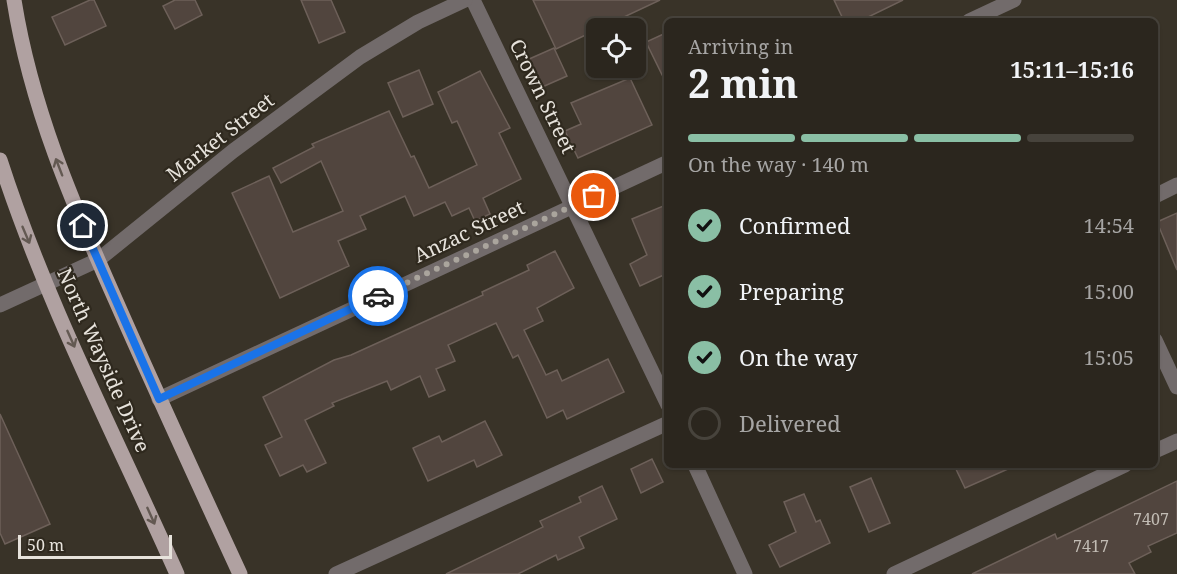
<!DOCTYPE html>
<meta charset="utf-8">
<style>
:root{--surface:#2b261e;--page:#37322b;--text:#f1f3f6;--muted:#a6a5a4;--line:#47433c;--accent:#8abfa5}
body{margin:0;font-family:"Noto Serif",serif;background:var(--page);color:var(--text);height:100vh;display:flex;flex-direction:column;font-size:22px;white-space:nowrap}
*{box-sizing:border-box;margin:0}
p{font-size:20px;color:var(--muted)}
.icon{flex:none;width:33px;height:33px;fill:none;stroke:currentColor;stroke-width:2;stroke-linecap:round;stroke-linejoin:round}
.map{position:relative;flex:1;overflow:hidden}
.side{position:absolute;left:664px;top:18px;width:494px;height:450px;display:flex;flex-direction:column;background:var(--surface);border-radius:9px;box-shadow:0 2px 4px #0004,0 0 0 2px var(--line)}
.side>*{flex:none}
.tools{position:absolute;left:586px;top:18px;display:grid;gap:12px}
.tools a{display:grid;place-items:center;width:60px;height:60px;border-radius:9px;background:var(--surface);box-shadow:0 2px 4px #0004,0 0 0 2px var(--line);font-size:30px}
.scale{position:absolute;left:18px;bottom:15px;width:154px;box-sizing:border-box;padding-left:6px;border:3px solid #e7e3dc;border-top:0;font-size:16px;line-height:21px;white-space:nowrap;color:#e7e3dc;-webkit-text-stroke:4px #2f291e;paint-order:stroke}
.pin{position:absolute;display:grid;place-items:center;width:51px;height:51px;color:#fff;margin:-26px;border:3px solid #fff;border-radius:50%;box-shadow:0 2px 6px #0007}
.courier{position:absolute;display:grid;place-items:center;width:60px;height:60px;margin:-30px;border:4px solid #1a73e8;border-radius:50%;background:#fff;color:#222;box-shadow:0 2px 8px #0007}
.headline em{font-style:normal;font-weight:700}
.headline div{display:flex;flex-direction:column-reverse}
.headline{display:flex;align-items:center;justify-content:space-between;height:102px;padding:0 24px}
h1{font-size:39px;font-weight:700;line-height:45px}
.bar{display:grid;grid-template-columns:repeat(4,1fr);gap:9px 6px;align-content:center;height:72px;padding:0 24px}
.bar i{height:8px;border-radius:4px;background:var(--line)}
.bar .on{background:var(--accent)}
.bar p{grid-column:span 4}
ol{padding:0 24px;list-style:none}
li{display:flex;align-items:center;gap:18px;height:66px}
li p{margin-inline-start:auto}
li .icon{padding:6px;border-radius:50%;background:var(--accent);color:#111;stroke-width:4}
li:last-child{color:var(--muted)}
li i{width:33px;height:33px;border:3px solid var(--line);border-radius:50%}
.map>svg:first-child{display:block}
.building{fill:#51453e;stroke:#6d6059;stroke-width:1.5}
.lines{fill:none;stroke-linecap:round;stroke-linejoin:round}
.minor{stroke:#726b6b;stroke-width:15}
.major{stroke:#b0a1a1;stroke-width:15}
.oneway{stroke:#635952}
.done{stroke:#aaa59d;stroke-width:6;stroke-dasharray:0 10.8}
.route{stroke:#1a73e8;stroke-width:8}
.labels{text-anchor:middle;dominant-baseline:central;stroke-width:4.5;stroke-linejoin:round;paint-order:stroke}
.number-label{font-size:16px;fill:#c2bcb4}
.street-label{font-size:20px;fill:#e7e3dc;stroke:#2f291e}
</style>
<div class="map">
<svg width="1177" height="574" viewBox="0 0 1177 574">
<rect width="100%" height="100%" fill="#393328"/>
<g class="building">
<polygon points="90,0 94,0 106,26 65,45 52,17"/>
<polygon points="175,0 195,0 202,15 175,29 163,6"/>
<polygon points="301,0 331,0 345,32 319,43"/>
<polygon points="533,0 660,0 556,49"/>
<polygon points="834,0 903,0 860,21 844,21"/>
<polygon points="668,32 668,87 646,42"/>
<polygon points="554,48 567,76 540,88 527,60"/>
<polygon points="419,70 433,104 403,117 388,83"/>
<polygon points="480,71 510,128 499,133 521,179 483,198 490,214 475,221 469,208 452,216 445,202 414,216 405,196 360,216 366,229 338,241 349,266 280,298 232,193 269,176 293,232 343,211 321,161 281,183 273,168 314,147 312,144 389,111 411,157 414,156 429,188 477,165 457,121 452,123 438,92"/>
<polygon points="630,78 652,125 578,158 565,131 581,124 571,103"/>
<polygon points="668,204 668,273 640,286 630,264 647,255 632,219"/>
<polygon points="1177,213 1177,270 1157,222"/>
<polygon points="555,251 574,288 537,308 543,321 524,330 546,375 557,370 562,381 608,359 624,392 567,419 563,410 547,418 518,355 513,358 496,323 448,345 455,361 436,369 445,390 429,397 420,376 391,390 387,381 332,403 334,406 305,420 326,463 307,472 303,465 280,476 265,445 282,437 263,397 334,360 351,355 483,295 482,292 529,270 527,265"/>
<polygon points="0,414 50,524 5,544 0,533"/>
<polygon points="485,421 502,455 477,467 474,460 428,481 413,448 439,436 442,442"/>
<polygon points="652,459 663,482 641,493 631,469"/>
<polygon points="954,465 1017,465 965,488"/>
<polygon points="871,478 890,523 869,532 850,487"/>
<polygon points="1177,481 1177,533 1148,546 1151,552 1129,563 1135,574 972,574 1055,534 1057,539"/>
<polygon points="602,486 617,519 579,537 584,548 558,560 556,555 518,574 446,574 543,527 540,521 581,502 579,497"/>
<polygon points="804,494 816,522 820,520 830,543 780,567 769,545 796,532 784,502"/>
</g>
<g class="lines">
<g class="minor">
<polyline points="473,0 668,405"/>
<polyline points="969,21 1014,0"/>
<polyline points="1155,196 1177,185"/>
<polyline points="0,305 98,260 233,151 360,57 418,22 465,0"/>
<polyline points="1155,340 1177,387"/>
<polyline points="159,399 668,162"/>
<polyline points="1155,451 1177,441"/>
<polyline points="695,465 745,574"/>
<polyline points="336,574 668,423"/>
<polyline points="894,574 1125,465"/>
</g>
<g class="major">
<path d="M 14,0 C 31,107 72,202 116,301 C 156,392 198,483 240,574"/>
<path d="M 0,160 C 46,303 116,437 177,574"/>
</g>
</g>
<defs><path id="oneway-shaft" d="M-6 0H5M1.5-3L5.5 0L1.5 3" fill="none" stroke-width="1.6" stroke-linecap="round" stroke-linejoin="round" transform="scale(1.5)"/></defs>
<g class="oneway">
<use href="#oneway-shaft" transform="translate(59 167) rotate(-111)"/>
<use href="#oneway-shaft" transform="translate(26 235) rotate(67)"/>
<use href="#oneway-shaft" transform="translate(71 339) rotate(66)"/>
<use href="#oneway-shaft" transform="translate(151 516) rotate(66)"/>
</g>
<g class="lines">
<polyline class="done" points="378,296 594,196"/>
<polyline class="route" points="83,226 159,399 378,296"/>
</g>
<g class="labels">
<g class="number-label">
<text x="1151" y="519">7407</text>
<text x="1091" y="546">7417</text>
</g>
<g class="street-label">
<text transform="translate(543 96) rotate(64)">Crown Street</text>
<text transform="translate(220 137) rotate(-38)">Market Street</text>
<text transform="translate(469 231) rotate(-25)">Anzac Street</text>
<text transform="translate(104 360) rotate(66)">North Wayside Drive</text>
</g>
</g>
</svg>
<div class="tools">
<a><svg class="icon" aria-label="locate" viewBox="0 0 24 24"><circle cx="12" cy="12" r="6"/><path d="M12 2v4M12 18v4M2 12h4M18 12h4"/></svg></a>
</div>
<div class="scale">50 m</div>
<div class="pin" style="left:594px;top:196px;background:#ea580c"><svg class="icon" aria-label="bag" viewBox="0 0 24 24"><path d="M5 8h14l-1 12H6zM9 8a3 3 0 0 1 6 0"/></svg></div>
<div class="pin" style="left:83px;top:226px;background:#1f2937"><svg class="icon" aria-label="home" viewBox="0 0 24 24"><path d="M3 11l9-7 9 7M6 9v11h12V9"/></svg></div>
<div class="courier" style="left:378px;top:296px"><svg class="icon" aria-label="car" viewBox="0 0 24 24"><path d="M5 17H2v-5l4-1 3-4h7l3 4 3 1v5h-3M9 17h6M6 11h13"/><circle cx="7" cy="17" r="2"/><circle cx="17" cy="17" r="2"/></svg></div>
<section class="side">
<div class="headline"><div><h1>2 min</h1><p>Arriving in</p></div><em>15:11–15:16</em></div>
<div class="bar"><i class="on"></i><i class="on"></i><i class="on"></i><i></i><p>On the way · 140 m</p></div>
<ol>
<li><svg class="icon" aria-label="check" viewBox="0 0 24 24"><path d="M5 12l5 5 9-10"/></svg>Confirmed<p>14:54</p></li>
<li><svg class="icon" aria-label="check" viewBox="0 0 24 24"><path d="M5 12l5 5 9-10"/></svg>Preparing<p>15:00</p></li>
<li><svg class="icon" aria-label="check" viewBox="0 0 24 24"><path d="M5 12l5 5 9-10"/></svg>On the way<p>15:05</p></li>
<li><i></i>Delivered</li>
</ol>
</section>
</div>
